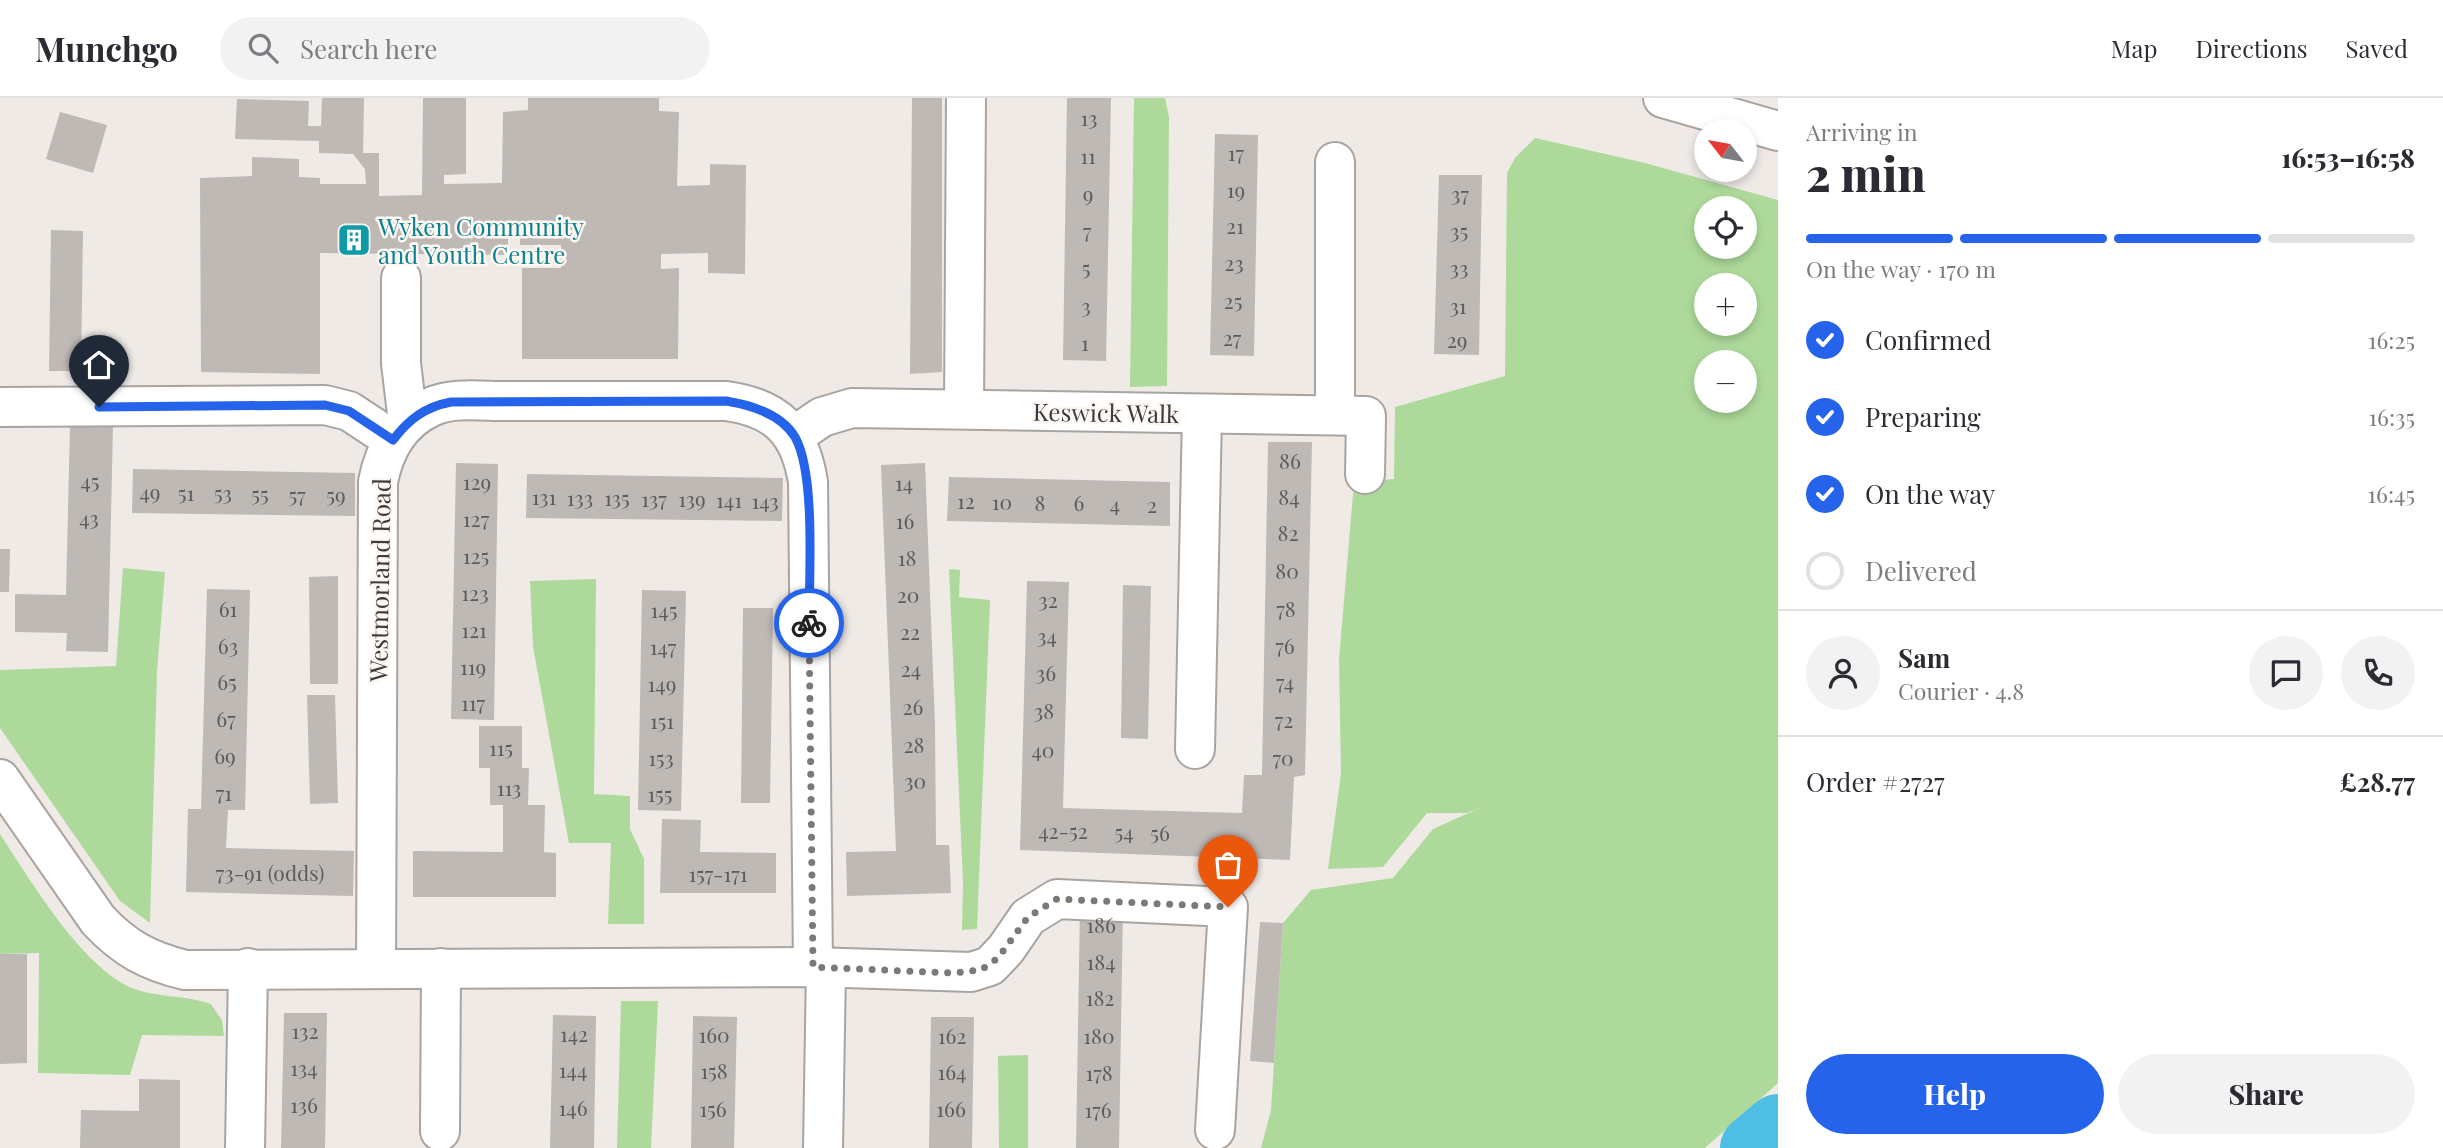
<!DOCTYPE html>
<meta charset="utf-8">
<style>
:root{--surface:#fff;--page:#f2f2f3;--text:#2b2b33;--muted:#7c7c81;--line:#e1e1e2;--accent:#2563eb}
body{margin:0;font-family:"Playfair Display",serif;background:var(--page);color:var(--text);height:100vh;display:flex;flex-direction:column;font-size:26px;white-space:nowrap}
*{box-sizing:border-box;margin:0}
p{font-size:23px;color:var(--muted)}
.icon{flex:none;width:38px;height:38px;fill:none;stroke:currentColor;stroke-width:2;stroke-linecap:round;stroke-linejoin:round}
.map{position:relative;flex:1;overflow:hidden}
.panel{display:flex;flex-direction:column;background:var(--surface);width:665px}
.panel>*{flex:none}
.needle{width:46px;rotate:301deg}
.controls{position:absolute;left:1694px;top:21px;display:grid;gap:14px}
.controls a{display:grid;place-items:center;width:63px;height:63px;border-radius:50%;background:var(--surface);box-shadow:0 4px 10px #0003;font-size:35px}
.pin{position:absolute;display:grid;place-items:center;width:60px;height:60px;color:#fff;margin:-72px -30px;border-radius:50% 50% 50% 0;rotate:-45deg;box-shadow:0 0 7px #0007}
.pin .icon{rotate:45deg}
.courier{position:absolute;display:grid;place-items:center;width:70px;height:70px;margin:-35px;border:5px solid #2563eb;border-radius:50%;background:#fff;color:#222;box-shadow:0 2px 9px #0007}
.head em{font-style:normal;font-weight:800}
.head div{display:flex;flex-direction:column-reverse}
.head{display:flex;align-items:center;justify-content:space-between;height:119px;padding:0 28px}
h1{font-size:46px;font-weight:800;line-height:52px}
.bar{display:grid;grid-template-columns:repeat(4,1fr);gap:10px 7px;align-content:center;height:84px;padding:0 28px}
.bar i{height:9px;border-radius:5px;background:var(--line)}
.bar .active{background:var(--accent)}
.bar p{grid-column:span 4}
.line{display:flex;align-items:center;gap:18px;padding:0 28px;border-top:2px solid var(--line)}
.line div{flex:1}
.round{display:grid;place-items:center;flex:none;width:74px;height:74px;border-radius:37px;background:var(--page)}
ol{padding:0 28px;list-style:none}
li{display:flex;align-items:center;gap:21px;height:77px}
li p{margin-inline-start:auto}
li .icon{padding:7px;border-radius:50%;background:var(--accent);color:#fff;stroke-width:4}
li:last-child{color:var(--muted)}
li i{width:38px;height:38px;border:4px solid var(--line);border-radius:50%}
.button{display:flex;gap:14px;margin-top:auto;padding:14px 28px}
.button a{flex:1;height:80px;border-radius:42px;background:var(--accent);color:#fff;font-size:28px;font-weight:800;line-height:80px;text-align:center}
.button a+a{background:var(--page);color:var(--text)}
header{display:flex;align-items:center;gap:42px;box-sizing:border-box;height:98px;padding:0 35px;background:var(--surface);border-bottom:2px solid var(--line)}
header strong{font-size:33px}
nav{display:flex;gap:38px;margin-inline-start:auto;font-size:24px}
.search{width:490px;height:63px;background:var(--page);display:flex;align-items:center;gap:18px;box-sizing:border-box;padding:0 24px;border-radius:38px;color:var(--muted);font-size:26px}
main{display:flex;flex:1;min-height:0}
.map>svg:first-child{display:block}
.green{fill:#adda9a;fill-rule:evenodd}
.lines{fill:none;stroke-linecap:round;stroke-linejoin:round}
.river{stroke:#4fbee5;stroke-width:66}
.building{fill:#beb9b5}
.minor-casing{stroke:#a9a4a0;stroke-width:42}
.major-casing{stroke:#a9a4a0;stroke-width:42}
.minor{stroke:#fff;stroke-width:38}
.major{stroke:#fff;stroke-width:38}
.done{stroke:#7c7976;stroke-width:7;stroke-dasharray:0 12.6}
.route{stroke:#2563eb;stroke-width:9}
.labels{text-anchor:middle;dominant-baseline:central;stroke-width:5;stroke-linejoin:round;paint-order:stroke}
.number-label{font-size:21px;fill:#5e5b59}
.culture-label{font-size:24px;fill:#0d838f;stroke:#fdf7f3;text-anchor:start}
.street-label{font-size:24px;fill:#3e3c3a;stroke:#fdf7f3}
</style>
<header>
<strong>Munchgo</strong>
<div class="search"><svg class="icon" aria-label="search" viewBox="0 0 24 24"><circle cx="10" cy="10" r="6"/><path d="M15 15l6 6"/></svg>Search here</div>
<nav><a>Map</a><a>Directions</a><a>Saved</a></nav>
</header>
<main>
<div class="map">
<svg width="1778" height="1050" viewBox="0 0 1778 1050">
<rect width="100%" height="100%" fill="#efeae6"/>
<g class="green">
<polygon points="1134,0 1165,0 1169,19 1167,288 1130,289"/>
<path d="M 1535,40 L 1645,65 L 1778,102 L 1778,985 L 1705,1050 L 1261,1050 L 1271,1012 L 1283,825 L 1311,792 L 1393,780 L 1433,731 L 1482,709 L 1467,715 L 1427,715 L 1383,769 L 1328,771 L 1341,676 L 1339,562 L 1354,384 L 1394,381 L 1395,309 L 1505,278 L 1507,75 L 1515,60 ZM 1706,110 L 1745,110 L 1745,149 L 1706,149 ZM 1706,187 L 1745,187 L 1745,226 L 1706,226 ZM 1706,264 L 1745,264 L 1745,303 L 1706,303 Z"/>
<polygon points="123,470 165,474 157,573 150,825 120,803 0,630 0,572 116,568"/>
<polygon points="949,471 960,472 959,499 990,502 977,831 962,832 963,785"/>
<polygon points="596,481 594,696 630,698 630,731 644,761 644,826 608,826 611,745 569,745 533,549 530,483"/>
<path d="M 0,736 C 31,783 81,868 132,890 C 157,900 186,897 211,906 L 222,922 L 224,938 L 142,937 L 130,977 L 38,975 L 39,855 L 0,856 Z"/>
<polygon points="621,903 658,903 651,1050 617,1050"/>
<polygon points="1028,957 1028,1050 999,1050 998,958"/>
</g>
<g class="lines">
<polyline class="river" points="1753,1050 1778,1029"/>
</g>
<g class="building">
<polygon points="322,0 364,0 363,55 379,55 379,98 422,97 423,0 466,0 466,76 444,77 444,86 502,85 503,14 528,12 528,0 659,0 659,13 679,14 677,88 710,87 710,66 746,67 745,176 708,175 708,155 661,156 661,171 679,170 678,261 522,261 522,170 561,170 561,147 520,147 520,136 508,136 508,157 320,155 320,276 201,274 200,80 252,78 252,59 299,61 299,79 320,80 320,86 366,86 365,71 353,56 319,55 319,43 235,41 237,1 309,3 308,28 321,28"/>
<polygon points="912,0 942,0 942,274 910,276"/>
<polygon points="1067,0 1111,0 1106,263 1063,262"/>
<polygon points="60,14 107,27 93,75 46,61"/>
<polygon points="1215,36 1258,37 1254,258 1210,257"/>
<polygon points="1439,77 1482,77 1479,257 1434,256"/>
<polygon points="51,132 83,133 81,273 49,273"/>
<polygon points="70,327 113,327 108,554 66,553 67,535 15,534 15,496 66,497"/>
<polygon points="1268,344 1312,344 1305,677 1294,679 1290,762 1020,752 1027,483 1069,484 1063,710 1242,715 1244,677 1262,677"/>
<polygon points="456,365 498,366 494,622 451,621"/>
<polygon points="925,365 935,626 936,747 949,747 951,795 847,798 846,754 896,753 881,367"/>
<polygon points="133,371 355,375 355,418 132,415"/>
<polygon points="527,376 783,380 782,423 526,420"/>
<polygon points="949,379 1170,384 1170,428 947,423"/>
<polygon points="0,451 10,451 9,494 0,494"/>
<polygon points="338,478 338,586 310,586 309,479"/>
<polygon points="1123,487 1151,488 1148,641 1121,640"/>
<polygon points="207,491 250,492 245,712 228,712 226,750 354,753 353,798 186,794 188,711 201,711"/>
<polygon points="642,492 686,493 681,713 638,712"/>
<polygon points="743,510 773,510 770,705 741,705"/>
<polygon points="307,597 335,597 338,705 310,706"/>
<polygon points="479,628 522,628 522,670 529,670 528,707 545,707 544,754 556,755 556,799 413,799 413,753 503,754 503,707 490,707 490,670 479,670"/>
<polygon points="662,721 701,722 700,754 776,755 776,795 660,795"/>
<polygon points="1080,808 1123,809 1119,1050 1076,1050"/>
<polygon points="1260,824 1283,825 1274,965 1250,963"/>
<polygon points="0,856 27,856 27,965 0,966"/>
<polygon points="284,915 327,915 325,1050 281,1050"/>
<polygon points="553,917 596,918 594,1050 550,1050"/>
<polygon points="693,918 737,919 734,1050 691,1050"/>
<polygon points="931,919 974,919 972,1050 929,1050"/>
<polygon points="139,981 180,982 180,1050 80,1050 81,1012 139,1013"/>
</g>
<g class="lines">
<defs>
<g id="minor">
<polyline points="1335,64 1335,317"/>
<polyline points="401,180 401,265 408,324"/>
<polyline points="0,309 325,307 349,313 393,342"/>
<polyline points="964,311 966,0"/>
<polyline points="794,338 822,319 852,310 1366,318 1365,376"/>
<polyline points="1195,651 1202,316"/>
<path d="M 0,681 L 98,822 C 124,850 148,863 185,872 L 813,869 L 971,874 L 990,868 L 1006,851 L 1028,819 L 1057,801 L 1228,809 L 1215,1032"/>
<path d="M 376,870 L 378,384 C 384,352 400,323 431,309 C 454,298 487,304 511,303 C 583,303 655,303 726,303 C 777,310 800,333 808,384 L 813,869"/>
<polyline points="440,1033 441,870"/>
<polyline points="245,1050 248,870"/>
<polyline points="823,1050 826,869"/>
</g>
<polyline id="major" points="1663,0 1778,33"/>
</defs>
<use href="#minor" class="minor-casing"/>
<use href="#major" class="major-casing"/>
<use href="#minor" class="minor"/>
<use href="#major" class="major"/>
</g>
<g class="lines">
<polyline class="done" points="809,525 813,869 952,875 981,872 998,860 1028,819 1057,801 1228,809"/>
<path class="route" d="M 99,309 L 325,307 L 349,313 L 393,342 C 409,321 425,309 451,304 L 726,303 C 751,307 781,316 795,339 C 816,376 809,480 809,525"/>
</g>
<defs>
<symbol id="building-square" viewBox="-11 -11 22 22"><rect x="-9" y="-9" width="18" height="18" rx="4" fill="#0f9aa8" stroke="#fdf7f3"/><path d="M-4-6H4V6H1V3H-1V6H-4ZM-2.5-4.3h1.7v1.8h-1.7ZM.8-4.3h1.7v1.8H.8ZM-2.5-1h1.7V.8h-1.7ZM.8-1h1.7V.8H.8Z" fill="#fff"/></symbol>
</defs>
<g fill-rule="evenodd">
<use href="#building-square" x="335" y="123" width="38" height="38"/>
</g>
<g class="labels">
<g class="number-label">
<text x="1089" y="19">13</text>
<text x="1236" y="54">17</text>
<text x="1088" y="57">11</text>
<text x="1236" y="91">19</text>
<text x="1088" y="95">9</text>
<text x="1460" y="95">37</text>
<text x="1235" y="127">21</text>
<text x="1087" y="132">7</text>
<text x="1459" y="132">35</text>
<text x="1234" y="164">23</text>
<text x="1086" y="169">5</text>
<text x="1459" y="169">33</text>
<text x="1233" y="202">25</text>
<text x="1086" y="207">3</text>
<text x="1458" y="207">31</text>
<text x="1232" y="239">27</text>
<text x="1457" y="241">29</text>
<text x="1085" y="244">1</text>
<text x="1290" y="362">86</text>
<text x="90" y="382">45</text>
<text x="477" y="383">129</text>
<text x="904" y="384">14</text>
<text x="150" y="393">49</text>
<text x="186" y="394">51</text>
<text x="223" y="394">53</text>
<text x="260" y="395">55</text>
<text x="297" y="396">57</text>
<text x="336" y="396">59</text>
<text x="544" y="398">131</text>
<text x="1289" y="398">84</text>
<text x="580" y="399">133</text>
<text x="617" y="399">135</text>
<text x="654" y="400">137</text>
<text x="692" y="400">139</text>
<text x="729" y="401">141</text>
<text x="765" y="402">143</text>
<text x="966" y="402">12</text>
<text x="1002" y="403">10</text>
<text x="1040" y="404">8</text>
<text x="1079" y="404">6</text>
<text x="1115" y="405">4</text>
<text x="1152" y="406">2</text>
<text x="89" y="419">43</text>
<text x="476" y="420">127</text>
<text x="905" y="422">16</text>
<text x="1288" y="434">82</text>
<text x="476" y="457">125</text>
<text x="907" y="459">18</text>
<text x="1287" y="472">80</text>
<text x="475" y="494">123</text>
<text x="908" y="496">20</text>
<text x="1048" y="501">32</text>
<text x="228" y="510">61</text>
<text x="1286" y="510">78</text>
<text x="664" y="511">145</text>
<text x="474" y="531">121</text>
<text x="910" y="533">22</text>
<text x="1047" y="537">34</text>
<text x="228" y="547">63</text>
<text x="1285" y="547">76</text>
<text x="663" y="548">147</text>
<text x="473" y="568">119</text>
<text x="911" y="570">24</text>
<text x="1046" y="574">36</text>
<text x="227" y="583">65</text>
<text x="1285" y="583">74</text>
<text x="662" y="585">149</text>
<text x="473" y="604">117</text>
<text x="913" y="608">26</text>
<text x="1044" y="612">38</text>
<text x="226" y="620">67</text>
<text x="1284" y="621">72</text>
<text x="662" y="622">151</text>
<text x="914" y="646">28</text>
<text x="501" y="649">115</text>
<text x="1043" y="651">40</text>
<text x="225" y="657">69</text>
<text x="661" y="659">153</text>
<text x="1283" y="659">70</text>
<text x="915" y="682">30</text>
<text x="509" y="689">113</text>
<text x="224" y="694">71</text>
<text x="660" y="695">155</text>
<text x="1063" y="732">42-52</text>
<text x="1124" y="733">54</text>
<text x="1160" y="734">56</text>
<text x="270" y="774">73-91 (odds)</text>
<text x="718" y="775">157-171</text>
<text x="1101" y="826">186</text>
<text x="1101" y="863">184</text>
<text x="1100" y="899">182</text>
<text x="305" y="932">132</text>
<text x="574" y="935">142</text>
<text x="714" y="936">160</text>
<text x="952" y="937">162</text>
<text x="1099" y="937">180</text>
<text x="304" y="969">134</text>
<text x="573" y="971">144</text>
<text x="714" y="972">158</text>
<text x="952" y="973">164</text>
<text x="1099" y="974">178</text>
<text x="304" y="1006">136</text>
<text x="573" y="1009">146</text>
<text x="713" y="1010">156</text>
<text x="951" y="1010">166</text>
<text x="1098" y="1011">176</text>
</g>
<g class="culture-label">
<text x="378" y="128">Wyken Community<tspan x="378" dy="28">and Youth Centre</tspan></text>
</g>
<g class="street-label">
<text transform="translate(1106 314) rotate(1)">Keswick Walk</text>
<text transform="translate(379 482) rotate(-89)">Westmorland Road</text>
</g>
</g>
</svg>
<div class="controls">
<a><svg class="needle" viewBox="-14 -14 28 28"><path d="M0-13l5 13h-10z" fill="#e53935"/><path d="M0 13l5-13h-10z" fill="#7c7c81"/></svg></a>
<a><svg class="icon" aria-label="locate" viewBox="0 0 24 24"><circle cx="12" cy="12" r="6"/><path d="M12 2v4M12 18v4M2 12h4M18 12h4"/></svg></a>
<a>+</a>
<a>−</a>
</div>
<div class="pin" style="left:1228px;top:809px;background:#ea580c"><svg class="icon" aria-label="bag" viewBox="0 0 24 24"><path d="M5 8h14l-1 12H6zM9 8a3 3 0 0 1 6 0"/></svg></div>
<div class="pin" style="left:99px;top:309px;background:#1f2937"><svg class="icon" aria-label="home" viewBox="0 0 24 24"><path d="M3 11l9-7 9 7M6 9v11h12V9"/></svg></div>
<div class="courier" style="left:809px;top:525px"><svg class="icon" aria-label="bike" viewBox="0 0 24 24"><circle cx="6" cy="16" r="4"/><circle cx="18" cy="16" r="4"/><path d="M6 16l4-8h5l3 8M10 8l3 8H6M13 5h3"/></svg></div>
</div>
<section class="panel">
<div class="head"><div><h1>2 min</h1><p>Arriving in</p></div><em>16:53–16:58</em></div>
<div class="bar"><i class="active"></i><i class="active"></i><i class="active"></i><i></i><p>On the way · 170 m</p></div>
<ol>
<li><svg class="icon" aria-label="check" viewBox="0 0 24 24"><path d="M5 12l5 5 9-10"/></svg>Confirmed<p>16:25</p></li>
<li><svg class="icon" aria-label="check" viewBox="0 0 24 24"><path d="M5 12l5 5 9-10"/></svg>Preparing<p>16:35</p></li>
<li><svg class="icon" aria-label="check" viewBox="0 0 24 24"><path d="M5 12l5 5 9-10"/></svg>On the way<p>16:45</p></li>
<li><i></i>Delivered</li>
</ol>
<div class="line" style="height:126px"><a class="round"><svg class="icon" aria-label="person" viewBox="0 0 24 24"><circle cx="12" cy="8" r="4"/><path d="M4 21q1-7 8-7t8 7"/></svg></a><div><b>Sam</b><p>Courier · 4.8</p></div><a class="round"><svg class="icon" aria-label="chat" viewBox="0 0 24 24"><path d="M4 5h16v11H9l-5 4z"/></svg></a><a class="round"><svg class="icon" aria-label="phone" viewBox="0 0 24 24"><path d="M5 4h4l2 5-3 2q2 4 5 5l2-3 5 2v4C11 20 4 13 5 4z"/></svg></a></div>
<div class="line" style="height:91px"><div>Order #2727</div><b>£28.77</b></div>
<div class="button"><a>Help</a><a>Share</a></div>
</section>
</main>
